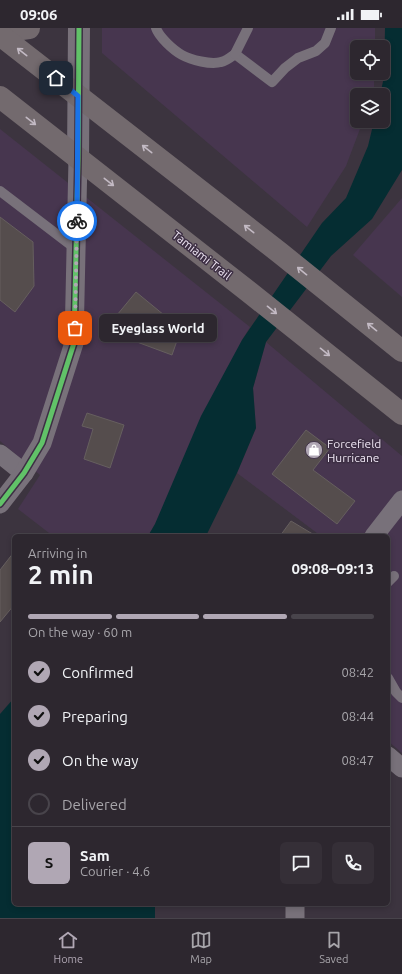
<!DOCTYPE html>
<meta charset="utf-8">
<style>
:root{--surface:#2d272f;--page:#352f37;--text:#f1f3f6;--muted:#a7a5aa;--line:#48444b;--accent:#b0a7b4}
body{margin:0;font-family:Ubuntu,sans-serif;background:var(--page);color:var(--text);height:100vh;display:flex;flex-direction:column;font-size:15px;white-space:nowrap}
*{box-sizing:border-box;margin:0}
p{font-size:13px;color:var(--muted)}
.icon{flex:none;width:22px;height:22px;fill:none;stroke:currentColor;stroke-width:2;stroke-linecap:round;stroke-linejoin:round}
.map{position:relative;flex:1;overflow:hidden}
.panel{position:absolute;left:12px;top:506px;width:378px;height:372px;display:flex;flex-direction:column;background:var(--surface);border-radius:6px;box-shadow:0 2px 6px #0003,0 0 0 1px var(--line)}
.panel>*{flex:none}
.buttons{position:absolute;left:350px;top:12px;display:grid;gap:8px}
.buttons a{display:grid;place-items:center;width:40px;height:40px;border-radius:6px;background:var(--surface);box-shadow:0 2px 6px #0003,0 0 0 1px var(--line);font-size:20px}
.pin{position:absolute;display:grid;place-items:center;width:34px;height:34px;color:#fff;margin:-17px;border-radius:8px;box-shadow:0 2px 6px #0006}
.courier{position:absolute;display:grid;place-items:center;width:40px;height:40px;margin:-20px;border:3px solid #1a73e8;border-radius:50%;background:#fff;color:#222;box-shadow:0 1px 5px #0007}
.bubble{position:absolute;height:28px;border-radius:6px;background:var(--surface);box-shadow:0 2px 6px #0003,0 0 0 1px var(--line);font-size:13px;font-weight:700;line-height:28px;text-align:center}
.head em{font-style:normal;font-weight:700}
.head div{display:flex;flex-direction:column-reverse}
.head{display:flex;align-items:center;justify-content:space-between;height:68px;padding:0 16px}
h1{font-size:26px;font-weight:700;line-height:30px}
.bar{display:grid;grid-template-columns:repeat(4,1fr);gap:6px 4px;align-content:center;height:48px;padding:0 16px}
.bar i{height:5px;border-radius:3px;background:var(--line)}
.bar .active{background:var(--accent)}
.bar p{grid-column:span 4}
.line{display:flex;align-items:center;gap:10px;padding:0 16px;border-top:1px solid var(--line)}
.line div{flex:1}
.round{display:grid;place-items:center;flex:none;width:42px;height:42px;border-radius:6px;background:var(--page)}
ol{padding:0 16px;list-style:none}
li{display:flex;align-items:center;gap:12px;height:44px}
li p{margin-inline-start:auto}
li .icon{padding:4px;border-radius:50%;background:var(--accent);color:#111;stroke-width:4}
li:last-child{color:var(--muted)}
li i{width:22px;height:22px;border:2px solid var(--line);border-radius:50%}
.status{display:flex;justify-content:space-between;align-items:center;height:28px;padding:0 20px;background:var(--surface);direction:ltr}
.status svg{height:11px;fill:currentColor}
.tabs{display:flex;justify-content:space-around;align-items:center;height:56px;border-top:1px solid var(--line);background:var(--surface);font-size:11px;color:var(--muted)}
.tabs a{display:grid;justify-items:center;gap:2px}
.tabs .active{color:var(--accent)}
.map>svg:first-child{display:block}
.built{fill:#47364f}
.water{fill:#052d32}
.building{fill:#554d4d;stroke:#665f5f}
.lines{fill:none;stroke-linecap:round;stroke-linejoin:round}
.lane{stroke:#78717a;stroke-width:10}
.street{stroke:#78717a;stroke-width:19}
.secondary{stroke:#78717a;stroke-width:22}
.primary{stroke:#736a6e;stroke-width:22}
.cycleway-casing{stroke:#3d2f44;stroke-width:8}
.cycleway{stroke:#61c268;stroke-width:5}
.oneway{stroke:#c3bac4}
.done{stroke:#b0a7b4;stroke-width:4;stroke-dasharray:0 7.2}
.route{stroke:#1a73e8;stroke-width:5}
.labels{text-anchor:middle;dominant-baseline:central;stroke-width:3;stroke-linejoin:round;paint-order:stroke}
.street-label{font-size:12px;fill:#eee5f3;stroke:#3d2f44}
.poi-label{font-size:12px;fill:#eee5f3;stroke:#3d2f44;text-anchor:start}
</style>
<div class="status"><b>09:06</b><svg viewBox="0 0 49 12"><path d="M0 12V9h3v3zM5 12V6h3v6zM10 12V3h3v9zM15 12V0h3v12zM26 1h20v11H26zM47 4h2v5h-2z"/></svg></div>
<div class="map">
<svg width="402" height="890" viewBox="0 0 402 890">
<rect width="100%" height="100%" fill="#3c343f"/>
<g class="built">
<polygon points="102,0 375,0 375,19 357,19 357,45 374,45 374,66 373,67 357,67 357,93 363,93 346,138 307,199 102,25"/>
<polygon points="0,101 250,299 242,312 155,496 148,508 53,508 18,481 40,447 0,413"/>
<polygon points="402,170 402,269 353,227"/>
<polygon points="266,314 402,428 402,725 388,713 388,508 321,508 237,445 256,400 253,360"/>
</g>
<g class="water">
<polygon points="385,0 402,0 402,142 372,191 331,228 266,314 253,360 256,400 237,445 206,508 148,508 155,496 201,388 242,312 322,195 346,170 368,118 374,93 383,93 383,67 380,67 384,49"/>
<polygon points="14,670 14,876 155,876 155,890 0,890 0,686"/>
</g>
<g class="building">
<polygon points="0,189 33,214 34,258 15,284 0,272"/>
<polygon points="136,264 181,301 172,327 110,304 117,287"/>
<polygon points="87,385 124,397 110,440 84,431 93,401 82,398"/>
<polygon points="306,402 330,420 313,442 355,473 337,496 272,446"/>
<polygon points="291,493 316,508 280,508"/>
<polygon points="14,524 14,577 0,594 0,542"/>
</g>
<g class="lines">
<g class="lane">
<path d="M 156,0 C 159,9 173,22 182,27 C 191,32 211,37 221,34 C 226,33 231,29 235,26 L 272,54 L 285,40 L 298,30 L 316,23 L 325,15 L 331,0"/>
<polyline points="235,26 248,0"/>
<polyline points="0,163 76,221"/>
<polyline points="388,554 394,548"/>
<polyline points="388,650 396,664 402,670"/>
</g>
<g class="street">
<polyline points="0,426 24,445"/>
<polyline points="0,476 24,445 42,415 74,315 78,131"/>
<polyline points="374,508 402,472"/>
<polyline points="388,728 402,740"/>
<polyline points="295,890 295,876"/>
</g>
<polyline class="secondary" points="78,131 79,0"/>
<g class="primary">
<polyline points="0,4 29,0"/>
<polyline points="0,7 280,225 402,323"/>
<polyline points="0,69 249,264 402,386"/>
</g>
<defs>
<polyline id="cycleway" points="0,476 24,445 42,415 74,315 78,131 79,0"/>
</defs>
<use href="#cycleway" class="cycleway-casing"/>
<use href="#cycleway" class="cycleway"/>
</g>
<defs><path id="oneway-shaft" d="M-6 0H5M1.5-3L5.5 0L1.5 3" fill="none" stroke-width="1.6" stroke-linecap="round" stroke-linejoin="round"/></defs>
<g class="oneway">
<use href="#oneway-shaft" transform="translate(22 24) rotate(-142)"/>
<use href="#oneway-shaft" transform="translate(31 93) rotate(38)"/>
<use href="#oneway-shaft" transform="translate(147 121) rotate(-142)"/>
<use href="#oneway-shaft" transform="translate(109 154) rotate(38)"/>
<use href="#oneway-shaft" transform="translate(249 201) rotate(-142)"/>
<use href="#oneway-shaft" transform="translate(302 243) rotate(-141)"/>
<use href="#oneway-shaft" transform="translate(272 282) rotate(39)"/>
<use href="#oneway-shaft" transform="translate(372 299) rotate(-141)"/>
<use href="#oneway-shaft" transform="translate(325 324) rotate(39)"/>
</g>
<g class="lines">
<polyline class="done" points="75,300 77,193"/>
<polyline class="route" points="56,50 78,68 77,193"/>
</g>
<defs>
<symbol id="shop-disc" viewBox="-11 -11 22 22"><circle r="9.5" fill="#b0a7b4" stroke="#3d2f44"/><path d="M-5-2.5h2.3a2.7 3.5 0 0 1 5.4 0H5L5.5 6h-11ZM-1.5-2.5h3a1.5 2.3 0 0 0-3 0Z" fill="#fff"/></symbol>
</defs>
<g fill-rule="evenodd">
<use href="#shop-disc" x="304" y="412" width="20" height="20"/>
</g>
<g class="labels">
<g class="street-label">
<text transform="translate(202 227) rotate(38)">Tamiami Trail</text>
</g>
<g class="poi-label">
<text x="327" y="415">Forcefield<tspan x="327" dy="14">Hurricane</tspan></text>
</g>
</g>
</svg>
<div class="buttons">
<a><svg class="icon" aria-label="locate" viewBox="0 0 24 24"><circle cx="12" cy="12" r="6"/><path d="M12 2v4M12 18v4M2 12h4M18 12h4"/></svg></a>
<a><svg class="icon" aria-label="layers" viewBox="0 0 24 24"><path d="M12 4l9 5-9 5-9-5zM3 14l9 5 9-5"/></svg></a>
</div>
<div class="pin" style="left:75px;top:300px;background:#ea580c"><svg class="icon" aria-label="bag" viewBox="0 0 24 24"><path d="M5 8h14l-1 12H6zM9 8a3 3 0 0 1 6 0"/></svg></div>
<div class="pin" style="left:56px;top:50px;background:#1f2937"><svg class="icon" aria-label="home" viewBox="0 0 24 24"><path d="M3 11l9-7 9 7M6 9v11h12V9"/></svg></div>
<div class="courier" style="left:77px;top:193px"><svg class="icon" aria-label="bike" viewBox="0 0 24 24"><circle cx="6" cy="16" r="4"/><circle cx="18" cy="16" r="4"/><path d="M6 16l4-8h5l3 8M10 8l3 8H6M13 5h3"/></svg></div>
<div class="bubble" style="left:99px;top:286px;width:118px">Eyeglass World</div>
<section class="panel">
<div class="head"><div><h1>2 min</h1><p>Arriving in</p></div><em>09:08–09:13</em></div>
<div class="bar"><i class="active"></i><i class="active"></i><i class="active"></i><i></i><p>On the way · 60 m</p></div>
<ol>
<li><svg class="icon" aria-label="check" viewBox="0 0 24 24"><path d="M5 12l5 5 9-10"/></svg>Confirmed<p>08:42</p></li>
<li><svg class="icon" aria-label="check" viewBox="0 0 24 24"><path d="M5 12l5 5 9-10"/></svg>Preparing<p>08:44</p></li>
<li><svg class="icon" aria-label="check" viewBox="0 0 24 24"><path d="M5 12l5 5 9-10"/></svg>On the way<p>08:47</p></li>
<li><i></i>Delivered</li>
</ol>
<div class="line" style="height:72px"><b class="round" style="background:var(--accent);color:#111">S</b><div><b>Sam</b><p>Courier · 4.6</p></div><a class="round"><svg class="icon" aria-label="chat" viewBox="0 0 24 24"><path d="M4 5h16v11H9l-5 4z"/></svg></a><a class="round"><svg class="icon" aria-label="phone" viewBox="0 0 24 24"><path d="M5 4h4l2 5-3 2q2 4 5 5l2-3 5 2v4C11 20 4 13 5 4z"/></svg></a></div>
</section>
</div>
<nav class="tabs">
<a class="active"><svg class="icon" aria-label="home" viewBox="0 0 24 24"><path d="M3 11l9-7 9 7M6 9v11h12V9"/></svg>Home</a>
<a><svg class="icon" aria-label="map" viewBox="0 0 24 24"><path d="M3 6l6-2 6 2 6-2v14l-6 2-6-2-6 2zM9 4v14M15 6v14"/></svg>Map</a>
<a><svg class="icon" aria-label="saved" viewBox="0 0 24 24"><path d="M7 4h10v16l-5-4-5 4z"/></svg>Saved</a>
</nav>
